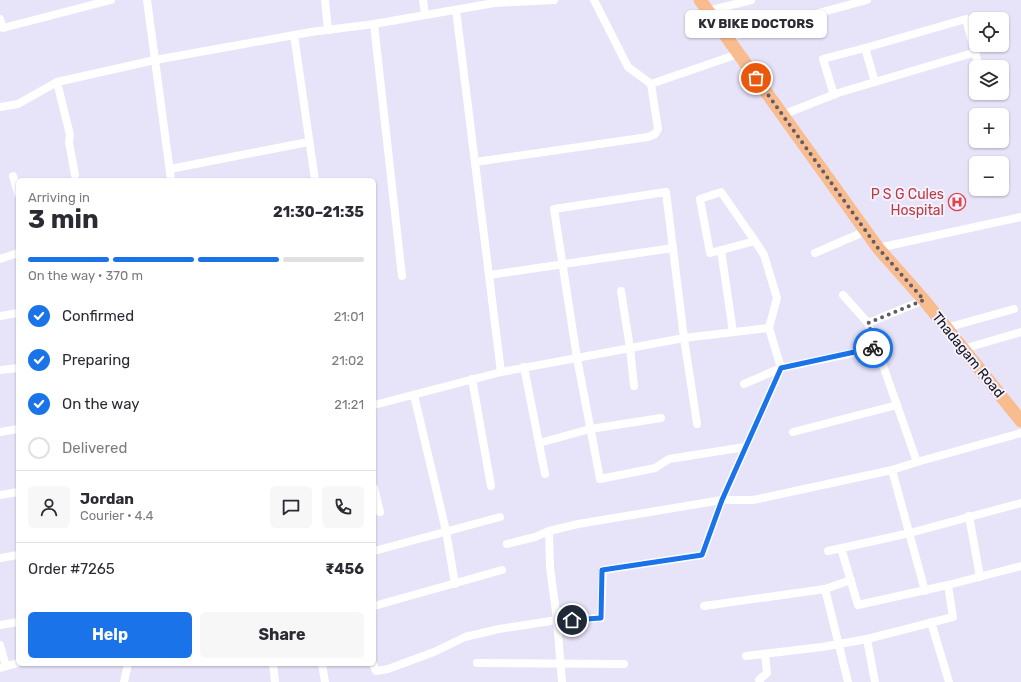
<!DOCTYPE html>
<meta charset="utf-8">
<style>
:root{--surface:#fff;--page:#f7f7f7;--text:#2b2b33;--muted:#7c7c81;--line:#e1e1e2;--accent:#1a73e8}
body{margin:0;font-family:Rubik,sans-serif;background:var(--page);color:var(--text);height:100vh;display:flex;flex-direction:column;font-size:15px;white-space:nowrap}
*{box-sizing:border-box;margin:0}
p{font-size:13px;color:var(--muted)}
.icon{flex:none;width:22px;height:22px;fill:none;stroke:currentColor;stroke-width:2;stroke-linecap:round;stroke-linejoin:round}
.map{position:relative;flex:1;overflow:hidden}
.sheet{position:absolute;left:16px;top:178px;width:360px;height:488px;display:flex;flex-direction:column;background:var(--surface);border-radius:6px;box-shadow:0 1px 3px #0004}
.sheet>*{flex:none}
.fabs{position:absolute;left:969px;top:12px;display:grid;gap:8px}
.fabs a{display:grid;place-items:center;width:40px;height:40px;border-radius:6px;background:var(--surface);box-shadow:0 1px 3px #0004;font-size:20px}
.pin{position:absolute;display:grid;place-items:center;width:34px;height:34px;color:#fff;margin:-17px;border:2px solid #fff;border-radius:50%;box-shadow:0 1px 4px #0007}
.courier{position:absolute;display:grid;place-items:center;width:40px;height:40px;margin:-20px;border:3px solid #1a73e8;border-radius:50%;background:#fff;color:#222;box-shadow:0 1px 5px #0007}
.bubble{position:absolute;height:28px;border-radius:6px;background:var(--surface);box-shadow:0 1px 3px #0004;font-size:13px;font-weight:700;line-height:28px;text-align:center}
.headline em{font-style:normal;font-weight:700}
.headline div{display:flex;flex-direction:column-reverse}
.headline{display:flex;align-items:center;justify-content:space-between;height:68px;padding:0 12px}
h1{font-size:26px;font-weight:700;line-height:30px}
.bar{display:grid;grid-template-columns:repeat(4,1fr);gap:6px 4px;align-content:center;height:48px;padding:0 12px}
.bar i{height:5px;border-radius:3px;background:var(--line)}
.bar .selected{background:var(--accent)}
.bar p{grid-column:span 4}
.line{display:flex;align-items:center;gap:10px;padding:0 12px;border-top:1px solid var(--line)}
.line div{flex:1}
.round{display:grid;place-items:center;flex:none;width:42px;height:42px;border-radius:6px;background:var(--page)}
ol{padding:0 12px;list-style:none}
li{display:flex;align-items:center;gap:12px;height:44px}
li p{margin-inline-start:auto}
li .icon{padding:4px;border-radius:50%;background:var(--accent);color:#fff;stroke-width:4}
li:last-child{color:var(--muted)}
li i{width:22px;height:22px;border:2px solid var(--line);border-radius:50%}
.cta{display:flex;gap:8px;margin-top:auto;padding:8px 12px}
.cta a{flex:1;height:46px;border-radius:6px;background:var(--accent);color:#fff;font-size:16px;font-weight:700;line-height:46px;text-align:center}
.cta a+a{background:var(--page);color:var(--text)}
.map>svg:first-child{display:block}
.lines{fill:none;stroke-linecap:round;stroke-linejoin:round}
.street{stroke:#fff;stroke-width:8}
.primary{stroke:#f8bc8f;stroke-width:13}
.done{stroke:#5e5c68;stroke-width:4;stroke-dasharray:0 7.2}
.route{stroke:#1a73e8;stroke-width:5}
.labels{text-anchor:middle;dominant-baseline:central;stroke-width:4;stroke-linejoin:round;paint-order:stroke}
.health-label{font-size:14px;fill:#be3a42;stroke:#f4f2ff;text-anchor:end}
.street-label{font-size:14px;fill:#15131a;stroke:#f4f2ff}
</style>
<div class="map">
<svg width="1021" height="682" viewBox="0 0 1021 682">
<rect width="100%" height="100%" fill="#e7e3f9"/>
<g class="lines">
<g class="street">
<polyline points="147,0 171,180"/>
<polyline points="325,0 328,30"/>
<polyline points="423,0 425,14"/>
<polyline points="594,0 628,67 651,84 738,54"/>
<polyline points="456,10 501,372 684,338 697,424"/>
<polyline points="708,11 751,0"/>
<polyline points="0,19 3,28 111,0"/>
<polyline points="374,24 402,276"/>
<polyline points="294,35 315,180"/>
<polyline points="726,38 867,0"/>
<polyline points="57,82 155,60 311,32 374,24 494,3 554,0"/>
<polyline points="875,82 865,48 966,19 979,67"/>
<polyline points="834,95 823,59 865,48"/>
<polyline points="0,107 18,104 57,82 70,135 69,142 75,175"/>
<polyline points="782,115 838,93 976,52"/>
<polyline points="475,162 648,137 655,134 658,129 651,84"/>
<polyline points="170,169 308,142"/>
<polyline points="13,176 18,193"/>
<polyline points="755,241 721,192 700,199 710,253 755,241 764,255 777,298 769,328"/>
<polyline points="878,248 1021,217"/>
<polyline points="721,250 733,332"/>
<polyline points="815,253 866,231"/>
<polyline points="0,259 18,253"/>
<polyline points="489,275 673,248"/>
<polyline points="621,291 630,348 634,386"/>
<polyline points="843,295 868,323"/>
<polyline points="0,316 18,313"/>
<polyline points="946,328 1014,309"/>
<polyline points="963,349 1021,332"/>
<polyline points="524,367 545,474"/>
<polyline points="0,370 18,368"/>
<polyline points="472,379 491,486"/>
<polyline points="744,384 781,368"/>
<polyline points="414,395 446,531 455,584"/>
<polyline points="374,405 501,372"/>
<polyline points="0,432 18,429"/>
<polyline points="793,432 897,405"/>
<polyline points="539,443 590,429 661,418"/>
<polyline points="745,447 669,459 655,468 600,479 577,358 554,209 666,192 684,338 769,328 781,368 877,348"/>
<polyline points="917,462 1021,433"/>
<polyline points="892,470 925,591"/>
<polyline points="374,488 380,512"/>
<polyline points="0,495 18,492"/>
<polyline points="969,516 980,577"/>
<polyline points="507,544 535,537 549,531"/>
<polyline points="841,548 858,605 948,585"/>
<polyline points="374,551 500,517"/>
<polyline points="828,551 910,533 1021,503"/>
<polyline points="0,558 18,555"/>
<polyline points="825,589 848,682"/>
<polyline points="374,606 502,570"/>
<polyline points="704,606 825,589 851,580"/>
<polyline points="931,622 949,682"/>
<polyline points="0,625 18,622"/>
<polyline points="0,645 6,666"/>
<polyline points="746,656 822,647 867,639"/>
<polyline points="477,663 624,664"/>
<polyline points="273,664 275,682"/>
<polyline points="322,664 325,682"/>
<polyline points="373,664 376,671 388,669 434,652 465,637 499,629 557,620 550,567 549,531 578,524 722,500 781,368"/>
<polyline points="0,668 18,663"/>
<polyline points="124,682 128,664"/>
<polyline points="562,682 557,620 601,618 603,570 702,555 722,500 753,500 892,470 917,462 868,323 924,300"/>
<polyline points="760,682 759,680 767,673 765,654"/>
<polyline points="875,682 867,639 953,617 948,585 1021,566"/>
</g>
<polyline class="primary" points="700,0 878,248 924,300 1021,421"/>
</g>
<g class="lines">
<polyline class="done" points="756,78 878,248 924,300 868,323 877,348 873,348"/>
<polyline class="route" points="572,620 601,618 602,570 702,555 722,500 781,368 873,348"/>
</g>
<defs>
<symbol id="hospital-ring" viewBox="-11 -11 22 22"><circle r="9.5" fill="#f4f2ff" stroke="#e0444e" stroke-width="1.5"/><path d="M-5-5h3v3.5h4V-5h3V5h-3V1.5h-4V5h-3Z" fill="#e0444e"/></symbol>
</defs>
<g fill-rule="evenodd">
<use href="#hospital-ring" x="947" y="192" width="20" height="20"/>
</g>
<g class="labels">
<g class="health-label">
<text x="944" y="194">P S G Cules<tspan x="944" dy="16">Hospital</tspan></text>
</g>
<g class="street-label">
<text transform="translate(968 355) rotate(51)">Thadagam Road</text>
</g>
</g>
</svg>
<div class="fabs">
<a><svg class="icon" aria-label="locate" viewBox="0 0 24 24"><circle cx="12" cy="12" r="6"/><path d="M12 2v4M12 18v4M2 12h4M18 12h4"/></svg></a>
<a><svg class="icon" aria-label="layers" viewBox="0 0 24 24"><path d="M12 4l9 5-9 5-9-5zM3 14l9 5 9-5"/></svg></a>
<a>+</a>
<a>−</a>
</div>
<div class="pin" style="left:756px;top:78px;background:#ea580c"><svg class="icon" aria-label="bag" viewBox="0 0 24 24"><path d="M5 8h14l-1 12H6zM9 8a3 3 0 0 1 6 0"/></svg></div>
<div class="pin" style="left:572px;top:620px;background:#1f2937"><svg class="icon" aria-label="home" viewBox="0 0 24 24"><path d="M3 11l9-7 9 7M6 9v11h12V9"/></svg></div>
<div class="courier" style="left:873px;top:348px"><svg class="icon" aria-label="bike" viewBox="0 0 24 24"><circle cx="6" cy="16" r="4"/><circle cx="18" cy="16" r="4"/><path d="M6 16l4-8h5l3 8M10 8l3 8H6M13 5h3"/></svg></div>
<div class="bubble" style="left:685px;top:10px;width:142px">KV BIKE DOCTORS</div>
<section class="sheet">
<div class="headline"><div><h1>3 min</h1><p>Arriving in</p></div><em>21:30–21:35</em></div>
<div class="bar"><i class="selected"></i><i class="selected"></i><i class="selected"></i><i></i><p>On the way · 370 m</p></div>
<ol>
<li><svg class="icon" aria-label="check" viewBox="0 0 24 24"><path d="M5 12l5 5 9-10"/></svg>Confirmed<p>21:01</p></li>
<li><svg class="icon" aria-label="check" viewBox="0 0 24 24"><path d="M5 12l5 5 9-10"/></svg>Preparing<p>21:02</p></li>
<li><svg class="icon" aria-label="check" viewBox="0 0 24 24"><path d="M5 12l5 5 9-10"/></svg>On the way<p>21:21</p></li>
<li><i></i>Delivered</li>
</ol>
<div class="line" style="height:72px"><a class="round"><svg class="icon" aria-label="person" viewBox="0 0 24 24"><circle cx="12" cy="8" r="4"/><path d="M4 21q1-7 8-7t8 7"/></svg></a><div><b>Jordan</b><p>Courier · 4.4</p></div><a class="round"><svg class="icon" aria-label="chat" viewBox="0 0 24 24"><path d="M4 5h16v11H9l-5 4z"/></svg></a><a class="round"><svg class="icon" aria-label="phone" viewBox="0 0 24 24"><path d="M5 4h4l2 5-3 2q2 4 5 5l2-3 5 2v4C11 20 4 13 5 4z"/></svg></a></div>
<div class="line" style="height:52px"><div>Order #7265</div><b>₹456</b></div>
<div class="cta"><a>Help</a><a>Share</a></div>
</section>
</div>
